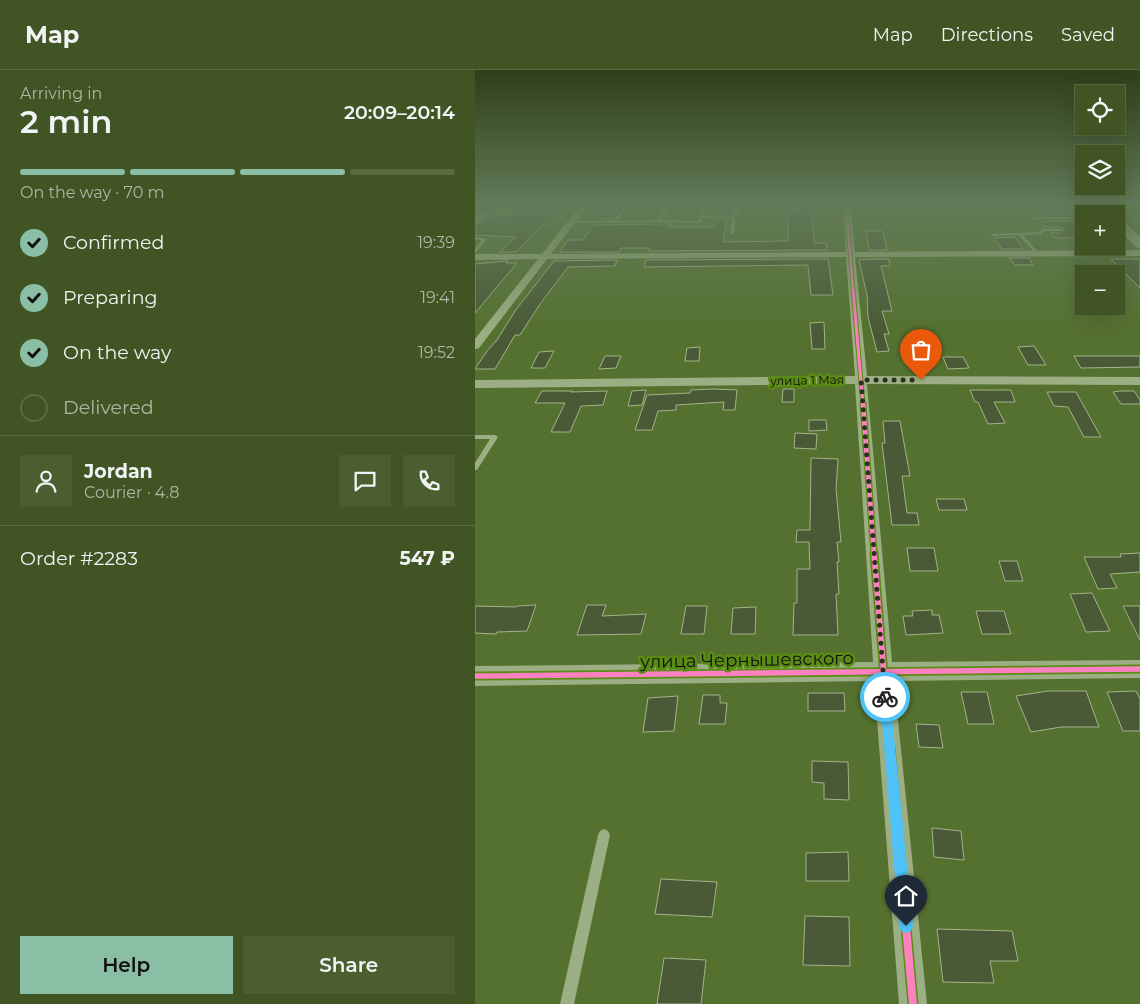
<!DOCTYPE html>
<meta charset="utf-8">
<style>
:root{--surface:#405523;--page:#4b5e30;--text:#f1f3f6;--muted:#aeb7a6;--line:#596b41;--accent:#8abfa5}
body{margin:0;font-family:Montserrat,sans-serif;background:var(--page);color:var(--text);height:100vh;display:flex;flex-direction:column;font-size:19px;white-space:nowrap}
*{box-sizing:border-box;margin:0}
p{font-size:16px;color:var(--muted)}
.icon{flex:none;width:28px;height:28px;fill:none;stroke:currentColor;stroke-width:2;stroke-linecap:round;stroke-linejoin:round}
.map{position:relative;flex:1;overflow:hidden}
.side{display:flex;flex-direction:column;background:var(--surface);width:475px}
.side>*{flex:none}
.tools{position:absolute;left:600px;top:15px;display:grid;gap:10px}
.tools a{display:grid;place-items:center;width:50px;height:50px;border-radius:0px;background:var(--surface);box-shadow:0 5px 20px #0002,0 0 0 1px var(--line);font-size:25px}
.pin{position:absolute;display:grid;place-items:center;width:42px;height:42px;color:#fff;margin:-51px -21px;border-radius:50% 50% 50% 0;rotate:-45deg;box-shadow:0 0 5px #0007}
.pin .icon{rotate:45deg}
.courier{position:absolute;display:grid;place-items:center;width:50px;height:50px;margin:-25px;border:4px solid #4fc3f7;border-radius:50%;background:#fff;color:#222;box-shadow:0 1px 6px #0007}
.overview em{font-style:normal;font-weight:600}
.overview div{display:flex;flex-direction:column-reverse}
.overview{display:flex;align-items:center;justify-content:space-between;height:85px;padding:0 20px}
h1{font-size:32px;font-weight:600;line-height:38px}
.bar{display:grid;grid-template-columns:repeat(4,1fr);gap:8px 5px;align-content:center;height:60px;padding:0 20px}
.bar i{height:6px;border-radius:4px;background:var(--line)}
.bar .selected{background:var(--accent)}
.bar p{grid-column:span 4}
.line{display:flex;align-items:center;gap:12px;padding:0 20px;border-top:1px solid var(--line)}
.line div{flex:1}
.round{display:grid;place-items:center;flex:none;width:52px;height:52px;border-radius:0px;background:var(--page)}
ol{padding:0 20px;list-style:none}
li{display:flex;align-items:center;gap:15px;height:55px}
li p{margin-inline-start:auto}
li .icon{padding:5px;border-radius:50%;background:var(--accent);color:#111;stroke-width:4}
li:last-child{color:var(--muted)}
li i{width:28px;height:28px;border:2px solid var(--line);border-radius:50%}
.cta{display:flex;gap:10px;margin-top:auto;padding:10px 20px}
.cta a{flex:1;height:58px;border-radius:0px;background:var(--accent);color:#111;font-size:20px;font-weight:600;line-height:58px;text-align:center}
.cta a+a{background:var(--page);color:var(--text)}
header{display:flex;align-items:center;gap:30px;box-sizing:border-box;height:70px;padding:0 25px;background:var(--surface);border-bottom:1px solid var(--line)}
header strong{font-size:24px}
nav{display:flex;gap:28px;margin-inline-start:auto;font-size:18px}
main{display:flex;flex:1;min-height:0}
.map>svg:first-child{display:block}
.building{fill:#4a5936;stroke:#a3b48b}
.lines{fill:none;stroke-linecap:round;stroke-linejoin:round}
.lane{fill:#9cae83;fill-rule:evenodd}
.street{fill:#9cae83;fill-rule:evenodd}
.secondary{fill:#a3b48b;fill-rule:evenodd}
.cycleway-far4-casing{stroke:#5a8c14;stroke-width:4.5}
.cycleway-far3-casing{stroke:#5a8c14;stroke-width:5}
.cycleway-far2-casing{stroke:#5a8c14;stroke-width:7}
.cycleway-far1-casing{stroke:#5a8c14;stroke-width:9}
.cycleway-casing{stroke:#5a8c14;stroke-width:11}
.cycleway-far4{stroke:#ff80c0;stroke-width:2.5}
.cycleway-far3{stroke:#ff80c0;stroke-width:3}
.cycleway-far2{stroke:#ff80c0;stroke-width:4.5}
.cycleway-far1{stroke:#ff80c0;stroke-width:5.5}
.cycleway{stroke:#ff80c0;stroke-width:8}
.route{fill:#4fc3f7}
.done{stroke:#29331c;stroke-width:5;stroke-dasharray:0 9}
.labels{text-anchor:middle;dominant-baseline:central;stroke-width:5;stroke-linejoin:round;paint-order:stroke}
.far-street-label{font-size:12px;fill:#111;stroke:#5a8c14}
.near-street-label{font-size:18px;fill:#111;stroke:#5a8c14}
</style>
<header>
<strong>Map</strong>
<nav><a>Map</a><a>Directions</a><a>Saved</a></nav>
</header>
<main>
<section class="side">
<div class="overview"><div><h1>2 min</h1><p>Arriving in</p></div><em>20:09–20:14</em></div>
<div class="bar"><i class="selected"></i><i class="selected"></i><i class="selected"></i><i></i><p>On the way · 70 m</p></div>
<ol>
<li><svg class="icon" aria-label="check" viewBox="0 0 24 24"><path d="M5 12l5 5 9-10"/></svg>Confirmed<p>19:39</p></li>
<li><svg class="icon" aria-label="check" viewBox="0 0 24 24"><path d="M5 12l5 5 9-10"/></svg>Preparing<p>19:41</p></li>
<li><svg class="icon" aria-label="check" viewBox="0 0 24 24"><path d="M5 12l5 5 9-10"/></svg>On the way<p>19:52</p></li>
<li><i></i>Delivered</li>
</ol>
<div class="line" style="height:90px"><a class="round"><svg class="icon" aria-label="person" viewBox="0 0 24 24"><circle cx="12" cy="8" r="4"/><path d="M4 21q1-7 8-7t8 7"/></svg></a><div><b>Jordan</b><p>Courier · 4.8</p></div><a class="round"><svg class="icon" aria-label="chat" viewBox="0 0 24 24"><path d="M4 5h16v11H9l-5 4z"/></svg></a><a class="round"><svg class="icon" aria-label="phone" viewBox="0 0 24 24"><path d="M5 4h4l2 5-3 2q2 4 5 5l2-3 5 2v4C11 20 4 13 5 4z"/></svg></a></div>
<div class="line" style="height:65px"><div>Order #2283</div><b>547 ₽</b></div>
<div class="cta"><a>Help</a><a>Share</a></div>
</section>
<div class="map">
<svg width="665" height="934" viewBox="0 0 665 934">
<rect width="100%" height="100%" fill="#55712f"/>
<g class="building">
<polygon points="0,133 92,133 87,138 11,140 0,149"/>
<polygon points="132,133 145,133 135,149 122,149"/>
<polygon points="323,133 346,133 347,144 337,144 339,173 351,173 352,180 174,181 175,178 146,178 145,182 85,182 93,170 108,170 118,155 184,154 196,154 194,157 240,157 240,150 252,150 248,172 313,171 313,140 323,140"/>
<polygon points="242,134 256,134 256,144 241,144"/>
<polygon points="559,141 604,141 607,145 562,145"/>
<polygon points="83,144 75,155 67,155 41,182 25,182 41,167 0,165 0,156 13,146"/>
<polygon points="567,151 609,151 609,168 580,168 576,163 586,163 589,159 585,157 571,157"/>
<polygon points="391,161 408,161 412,180 394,180"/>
<polygon points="540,167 548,179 527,179 519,168"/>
<polygon points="534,188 554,188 558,195 540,195"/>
<polygon points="353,189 358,225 336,225 333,195 169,197 171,190"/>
<polygon points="395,189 414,189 415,196 406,196 417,241 407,241 414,264 409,264 414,281 402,282 393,247 392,225 384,190"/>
<polygon points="636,189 665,189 665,218"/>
<polygon points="142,190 140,196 93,197 65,234 45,265 40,265 20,299 0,299 12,281 22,270 40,241 79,191"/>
<polygon points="32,191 31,193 42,193 0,243 0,194"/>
<polygon points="349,252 350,279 337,279 335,253"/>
<polygon points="559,276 571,295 553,295 543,277"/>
<polygon points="225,277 224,291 210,291 212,278"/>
<polygon points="79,281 70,298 56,298 64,282"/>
<polygon points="130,286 146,286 141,298 124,299"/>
<polygon points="599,286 665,286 665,297 606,298"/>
<polygon points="468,287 488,287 494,298 473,299"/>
<polygon points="237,319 262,320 260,340 248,340 249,332 201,335 201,340 183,341 177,360 160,360 172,325 215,323 216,320"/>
<polygon points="308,319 319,319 319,332 307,332"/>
<polygon points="171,320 167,335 153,336 157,321"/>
<polygon points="495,320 536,320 540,332 519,332 530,353 513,354 503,332 500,332"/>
<polygon points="67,321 97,321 96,322 132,321 128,335 106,336 95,362 76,362 90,333 60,333"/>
<polygon points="645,321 659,321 665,330 665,334 646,334 638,322"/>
<polygon points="572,322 601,322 626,367 609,367 593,337 579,336"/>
<polygon points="334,350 351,350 352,360 334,361"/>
<polygon points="408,351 425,351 435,406 427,406 432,443 442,443 444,455 417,455 407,373 410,373"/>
<polygon points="320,363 342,364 341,379 319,378"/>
<polygon points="336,388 363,389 361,419 366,472 362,472 364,492 362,492 364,524 361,524 363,565 318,565 319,533 322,533 322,499 335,499 334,472 321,472 322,460 335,460"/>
<polygon points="461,429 489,429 492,440 464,440"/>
<polygon points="432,478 459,478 463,501 435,501"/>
<polygon points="665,483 665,502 635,504 642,518 623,519 609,487 646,487 645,484"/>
<polygon points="524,491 542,491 548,511 530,511"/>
<polygon points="617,523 635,561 611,562 595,524"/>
<polygon points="61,535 52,561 22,562 21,564 0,563 0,536 41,537 42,536"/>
<polygon points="112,535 131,535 127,546 171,544 166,564 102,565"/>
<polygon points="211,536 232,536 229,564 206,564"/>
<polygon points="648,536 665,536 665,570"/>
<polygon points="281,537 280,564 256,564 258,538"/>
<polygon points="457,540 457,545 464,545 468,563 431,565 428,546 438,546 437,541"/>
<polygon points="501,541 529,541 536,564 507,564"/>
<polygon points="573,621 611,621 624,657 586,657 556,662 541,626"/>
<polygon points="661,621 665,629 665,661 648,661 632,622"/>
<polygon points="486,622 512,622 519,654 493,654"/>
<polygon points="333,623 369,623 370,641 333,641"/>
<polygon points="228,625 245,625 245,633 252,633 250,654 224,654"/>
<polygon points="203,626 199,661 168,662 173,628"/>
<polygon points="441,654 464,655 468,678 444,677"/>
<polygon points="337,691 373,692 374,730 349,729 349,713 337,712"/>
<polygon points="457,758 486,761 489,790 459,787"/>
<polygon points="373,782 374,811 331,811 331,783"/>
<polygon points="186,809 242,812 237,847 180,844"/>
<polygon points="330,846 374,847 375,896 328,895"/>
<polygon points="462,859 537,861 543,891 515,891 519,913 468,912"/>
<polygon points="189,888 231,890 226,934 182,934"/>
</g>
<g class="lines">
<g class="lane">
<polygon points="151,133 154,133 142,151 183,150 193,133 196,133 186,150 223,151 230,133 233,133 228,146 258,146 261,133 265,133 261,147 259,163 257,164 255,163 257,148 227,148 226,152 224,153 184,152 95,153 93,152 95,151 138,151"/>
<polygon points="539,137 630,137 632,138 630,139 538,139"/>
<polygon points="104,140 105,142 12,144 0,154 0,151 11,142"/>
<polygon points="560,147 609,147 609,149 559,149"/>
<polygon points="567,159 585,159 587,160 585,161 569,161 566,164 548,165 564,184 562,185 544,165 517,166 515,165 517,164 565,162"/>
<polygon points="0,167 12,169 0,183 0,179 7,170 0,169"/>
<polygon points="0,365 20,365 23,367 2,400 0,400 0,393 15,369 0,369"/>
<polygon points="129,759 133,761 135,765 99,934 85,934 123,765 125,761"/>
</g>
<polygon class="street" points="107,133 115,133 76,184 371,182 368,133 375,133 380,182 665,180 665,186 380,187 392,306 665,307 665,315 392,314 417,592 665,590 665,608 419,611 452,934 424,934 399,611 0,616 0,596 398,592 380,314 0,318 0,310 380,306 371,187 72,189 4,278 0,279 0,269 63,189 0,190 0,184 67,184"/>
<g class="secondary">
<polygon points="619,133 630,133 640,144 629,144"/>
<polygon points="641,147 645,148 665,167 665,178 661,177 641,157"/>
</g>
<defs>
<polyline id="cycleway-far4" points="371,133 378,221"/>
<polyline id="cycleway-far3" points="378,219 388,335"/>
<polyline id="cycleway-far2" points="388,334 399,484"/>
<g id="cycleway-far1">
<polyline points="399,483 415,680"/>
<polyline points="0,606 665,599"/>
</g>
<polyline id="cycleway" points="415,678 438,934"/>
</defs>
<use href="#cycleway-far4" class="cycleway-far4-casing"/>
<use href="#cycleway-far3" class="cycleway-far3-casing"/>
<use href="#cycleway-far2" class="cycleway-far2-casing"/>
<use href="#cycleway-far1" class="cycleway-far1-casing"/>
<use href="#cycleway" class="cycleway-casing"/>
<use href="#cycleway-far4" class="cycleway-far4"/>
<use href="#cycleway-far3" class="cycleway-far3"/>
<use href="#cycleway-far2" class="cycleway-far2"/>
<use href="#cycleway-far1" class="cycleway-far1"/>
<use href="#cycleway" class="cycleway"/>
</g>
<linearGradient id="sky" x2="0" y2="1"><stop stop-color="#2f3e1a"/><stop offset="0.51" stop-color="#627b58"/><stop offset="1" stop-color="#627b58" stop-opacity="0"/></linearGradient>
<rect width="665" height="263" fill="url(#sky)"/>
<polygon class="route" points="410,622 415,627 438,856 436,861 431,863 426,861 424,856 405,627"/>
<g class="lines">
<polyline class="done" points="410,627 386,310 446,310"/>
</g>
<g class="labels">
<g class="far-street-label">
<text transform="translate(332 310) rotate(-1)">улица 1 Мая</text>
</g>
<g class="near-street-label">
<text transform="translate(272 590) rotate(-1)">улица Чернышевского</text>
</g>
</g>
</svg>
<div class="tools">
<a><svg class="icon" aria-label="locate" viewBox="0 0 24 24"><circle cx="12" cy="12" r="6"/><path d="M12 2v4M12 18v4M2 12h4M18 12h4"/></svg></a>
<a><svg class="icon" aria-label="layers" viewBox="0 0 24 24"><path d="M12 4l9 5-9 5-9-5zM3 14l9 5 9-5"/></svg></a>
<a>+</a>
<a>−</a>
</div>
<div class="pin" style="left:446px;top:310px;background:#ea580c"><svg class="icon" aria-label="bag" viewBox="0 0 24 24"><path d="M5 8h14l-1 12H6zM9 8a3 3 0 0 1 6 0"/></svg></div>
<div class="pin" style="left:431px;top:856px;background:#1f2937"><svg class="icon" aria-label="home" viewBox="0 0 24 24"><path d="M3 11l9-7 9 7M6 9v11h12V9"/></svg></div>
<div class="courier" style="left:410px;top:627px"><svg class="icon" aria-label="bike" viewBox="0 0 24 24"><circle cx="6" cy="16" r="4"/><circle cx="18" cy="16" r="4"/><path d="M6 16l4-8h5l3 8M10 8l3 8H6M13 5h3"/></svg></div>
</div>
</main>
